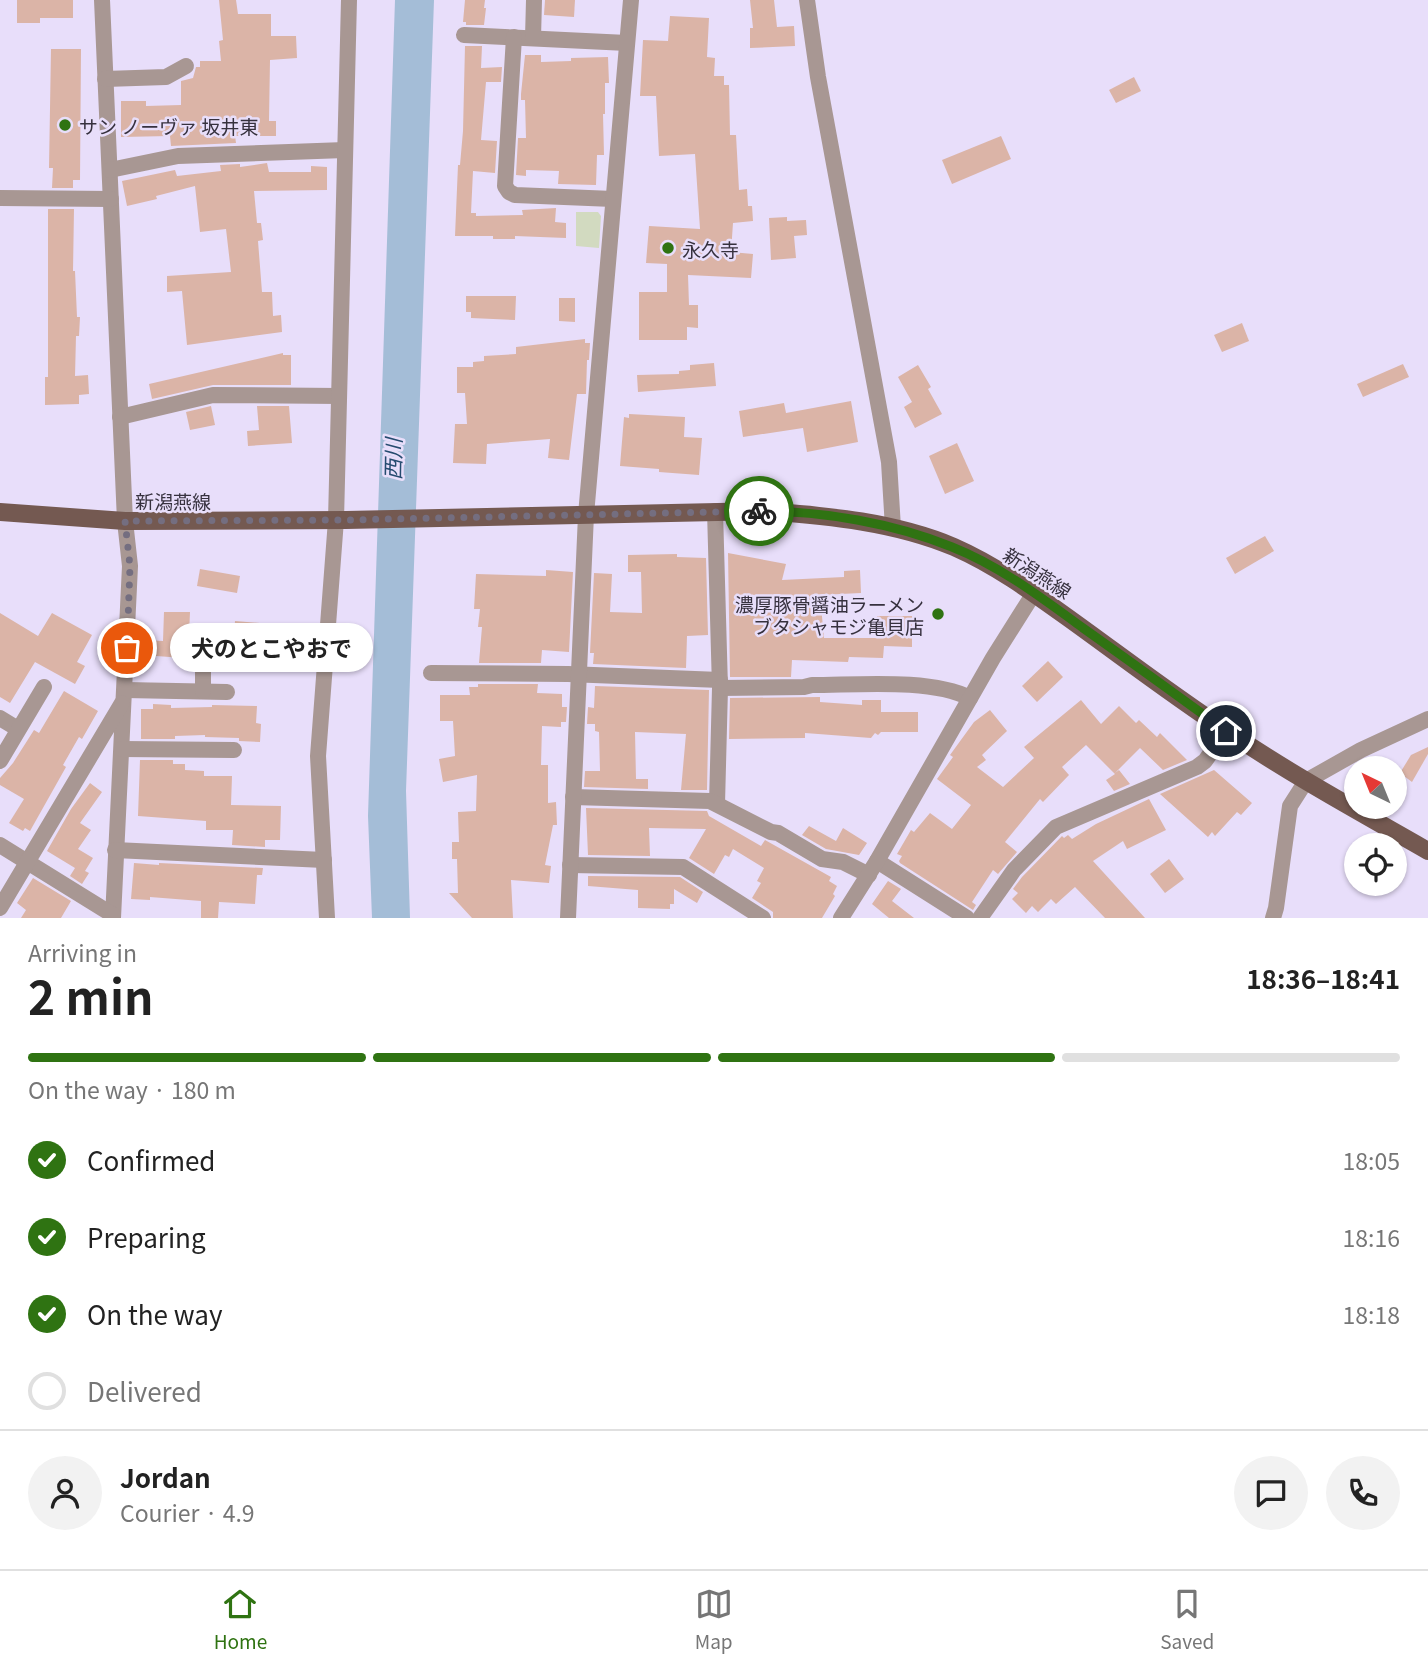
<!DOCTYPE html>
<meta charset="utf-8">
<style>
:root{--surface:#fff;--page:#f2f2f2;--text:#222;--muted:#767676;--line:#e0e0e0;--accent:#2f7312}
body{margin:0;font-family:Georgia,"Noto Sans JP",serif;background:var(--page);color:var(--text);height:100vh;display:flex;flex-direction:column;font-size:26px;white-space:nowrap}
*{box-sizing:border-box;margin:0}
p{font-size:23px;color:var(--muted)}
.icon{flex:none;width:38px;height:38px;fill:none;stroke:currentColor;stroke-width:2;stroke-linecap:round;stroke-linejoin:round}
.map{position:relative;height:918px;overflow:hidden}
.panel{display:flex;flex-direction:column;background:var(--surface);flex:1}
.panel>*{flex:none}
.needle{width:46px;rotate:317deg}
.controls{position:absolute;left:1344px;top:756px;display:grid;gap:14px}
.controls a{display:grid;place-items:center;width:63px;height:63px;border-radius:50%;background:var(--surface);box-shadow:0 2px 5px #0004;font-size:35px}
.pin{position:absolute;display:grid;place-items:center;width:60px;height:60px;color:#fff;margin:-30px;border:4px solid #fff;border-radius:50%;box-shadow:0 2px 7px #0007}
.courier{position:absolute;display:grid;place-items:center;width:70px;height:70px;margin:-35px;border:5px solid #2f7312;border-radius:50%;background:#fff;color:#222;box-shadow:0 2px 9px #0007}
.bubble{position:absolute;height:49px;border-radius:24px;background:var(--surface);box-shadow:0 2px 5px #0004;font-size:23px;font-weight:700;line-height:49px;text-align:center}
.overview em{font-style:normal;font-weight:700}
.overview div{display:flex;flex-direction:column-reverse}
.overview{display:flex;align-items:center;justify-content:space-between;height:119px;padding:0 28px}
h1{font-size:46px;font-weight:700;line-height:52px}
.bar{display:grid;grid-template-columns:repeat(4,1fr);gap:10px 7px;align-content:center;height:84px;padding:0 28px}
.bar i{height:9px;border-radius:5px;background:var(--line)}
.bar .current{background:var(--accent)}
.bar p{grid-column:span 4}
.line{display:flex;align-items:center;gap:18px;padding:0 28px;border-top:2px solid var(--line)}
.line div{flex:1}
.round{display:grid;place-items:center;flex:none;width:74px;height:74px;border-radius:37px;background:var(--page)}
ol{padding:0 28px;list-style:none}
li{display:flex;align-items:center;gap:21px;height:77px}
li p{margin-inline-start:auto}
li .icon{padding:7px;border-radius:50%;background:var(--accent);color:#fff;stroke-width:4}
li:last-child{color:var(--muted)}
li i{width:38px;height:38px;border:4px solid var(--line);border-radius:50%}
.menu{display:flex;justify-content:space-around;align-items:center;height:98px;border-top:2px solid var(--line);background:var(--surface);font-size:19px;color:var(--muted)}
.menu a{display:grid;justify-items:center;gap:4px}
.menu .current{color:var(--accent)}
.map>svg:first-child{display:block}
.green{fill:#d2dac0}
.water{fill:#a4bdd7}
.building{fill:#dbb4a7}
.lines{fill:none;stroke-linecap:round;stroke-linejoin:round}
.minor{stroke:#a89793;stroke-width:16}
.primary{stroke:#745951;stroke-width:18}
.done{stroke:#746e80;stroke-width:7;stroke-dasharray:0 12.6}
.route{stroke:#2f7312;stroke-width:9}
.poi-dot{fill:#2f7312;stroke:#e8defa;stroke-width:2.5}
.labels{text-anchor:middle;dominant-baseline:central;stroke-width:5;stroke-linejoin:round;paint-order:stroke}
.poi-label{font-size:19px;fill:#36313e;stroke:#e8defa;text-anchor:start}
.street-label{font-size:19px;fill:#36313e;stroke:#e8defa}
.water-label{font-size:21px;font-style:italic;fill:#254b6f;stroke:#e8defa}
</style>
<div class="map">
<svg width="1428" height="918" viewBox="0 0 1428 918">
<rect width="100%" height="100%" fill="#e8defa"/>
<polygon class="green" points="576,212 598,212 601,216 599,248 576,246"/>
<polygon class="water" points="395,0 434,0 406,791 410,918 372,918 368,816"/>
<g class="building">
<polygon points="17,0 73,0 73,18 40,18 40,23 17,23"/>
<polygon points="219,0 236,0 238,14 271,14 271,36 296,36 297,58 270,60 269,121 276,121 276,136 235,136 236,143 171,146 170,136 121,137 121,101 146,101 146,106 181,105 181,81 193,78 196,67 200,67 200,61 221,61 219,41 223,40"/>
<polygon points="465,0 485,0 484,8 486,8 484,25 466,25 466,22 463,22"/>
<polygon points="545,0 575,0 574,17 544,15"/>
<polygon points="750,0 774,0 777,27 794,26 795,46 750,48 750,28 753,28"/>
<polygon points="670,16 709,18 707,57 715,58 714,76 724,76 724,85 729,85 730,135 736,135 739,190 747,189 748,206 752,206 753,221 733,223 731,252 753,254 751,278 688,275 689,305 698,305 698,328 687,327 687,340 639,340 639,292 667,292 667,264 646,263 649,226 700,229 695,154 659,156 656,96 640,96 643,40 668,41"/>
<polygon points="465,46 482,46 481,68 502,67 501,82 486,82 481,140 497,141 495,173 473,171 471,213 476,213 476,216 523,215 522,210 556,208 555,222 566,223 566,238 515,236 515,239 493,239 493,236 455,236 458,165 460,165 463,131"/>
<polygon points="51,49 81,49 80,180 73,180 73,188 52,188 53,168 49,168"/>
<polygon points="525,55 541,55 541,62 571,61 571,58 608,57 609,83 605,83 605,114 603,114 604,155 597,155 596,185 558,184 559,171 526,170 526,176 516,175 518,138 526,138 525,100 521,100 521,94"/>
<polygon points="1134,77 1141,91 1116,103 1109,90"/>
<polygon points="1001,136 1011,159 952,184 942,160"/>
<polygon points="267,163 269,172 311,172 311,166 327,167 327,190 254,191 257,223 261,223 263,240 258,241 262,292 272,292 273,316 281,315 282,332 187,345 182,291 167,292 167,276 231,272 226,229 200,232 195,186 156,196 157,199 127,206 122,181 175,170 177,176 221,171 220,165 240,164 240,167"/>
<polygon points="48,209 74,209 73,271 75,271 77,317 80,317 79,336 76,336 75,376 88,375 89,394 79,395 79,404 45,405 45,377 48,377"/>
<polygon points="787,217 787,221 806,220 807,235 794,236 796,258 771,260 769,218"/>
<polygon points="466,296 516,296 515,320 471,318 471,312 466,312"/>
<polygon points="559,298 575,298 575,322 559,321"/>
<polygon points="1242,323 1249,341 1222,352 1214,335"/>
<polygon points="585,339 585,343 590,343 589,360 587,360 586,394 577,394 569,460 548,458 550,439 487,444 486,464 453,463 455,424 467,424 465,393 457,393 457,367 473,367 473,362 484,361 484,356 516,354 516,347"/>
<polygon points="283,353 283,355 291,355 291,385 213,385 152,399 149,384"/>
<polygon points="714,363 716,386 638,392 637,375 679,374 679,371 690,370 690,365"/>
<polygon points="1403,364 1409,377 1363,397 1357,384"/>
<polygon points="918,365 931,387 928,389 942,414 915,428 904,407 912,402 898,377"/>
<polygon points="851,401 858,442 807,452 803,428 743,437 739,411 784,403 786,413"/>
<polygon points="211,406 215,425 190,430 186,412"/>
<polygon points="257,406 289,406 292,443 248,446 247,431 259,430"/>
<polygon points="629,414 685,417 684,437 702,438 699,475 659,472 659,469 620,466 624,417 629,418"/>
<polygon points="957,443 974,481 945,494 929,456"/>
<polygon points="1265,536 1274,551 1235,574 1226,558"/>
<polygon points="728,553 786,564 782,580 844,577 844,571 860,570 861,593 820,595 824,638 876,638 877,616 912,616 912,647 884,646 883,658 849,657 848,662 792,660 791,677 730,677"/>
<polygon points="677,554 677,557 706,558 708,635 687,636 686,668 593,664 594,653 590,653 594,573 612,574 610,612 642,613 641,572 628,572 628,555"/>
<polygon points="200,569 240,576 237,593 197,586"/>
<polygon points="546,570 573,572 569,652 542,650 541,663 479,663 482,627 478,627 480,609 474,609 476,574 546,576"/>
<polygon points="164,612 190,612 189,635 184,634 183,658 143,655 144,640 163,641"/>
<polygon points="0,613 38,636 52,613 92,635 77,662 85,666 75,684 35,662 10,703 0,697"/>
<polygon points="235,621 271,624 269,661 260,660 260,666 232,664"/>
<polygon points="1048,661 1063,677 1037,702 1022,686"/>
<polygon points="478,684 538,684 537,693 562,694 562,707 567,707 566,722 561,722 561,727 542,726 541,765 548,765 548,803 556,802 557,825 553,825 545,865 551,866 549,883 511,880 513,918 472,918 449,893 458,893 457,859 452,859 452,842 459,842 458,812 476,811 477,775 443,782 439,759 455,756 453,721 440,721 440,695 470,695 469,687 478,687"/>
<polygon points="595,686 709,690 707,790 681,790 686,734 635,732 636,779 648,779 648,789 584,787 585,771 600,771 599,732 595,731 595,724 587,724 588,707 594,708"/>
<polygon points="64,691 98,711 82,739 79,737 63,765 66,767 30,831 25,828 23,831 9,823 24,799 0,785 0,778 13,763 34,730 39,733"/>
<polygon points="820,697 820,702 862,705 862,700 881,700 881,712 918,712 918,732 881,732 878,735 875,733 871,738 805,733 805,738 729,739 730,698"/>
<polygon points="1081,700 1101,724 1119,706 1136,723 1139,720 1157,737 1160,733 1187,760 1163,770 1140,748 1115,773 1119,770 1130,784 1114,791 1106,780 1115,774 1086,745 1062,767 1069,775 1043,802 1040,799 1005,842 1017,852 998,874 993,870 972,902 976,905 973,910 900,863 899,861 902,856 897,854 911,830 914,832 930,813 952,829 971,805 937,779 953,757 950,755 974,722 990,710 1007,731 982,755 986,760 977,767 1003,787 1034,758 1024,747"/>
<polygon points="153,704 171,705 171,708 212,707 212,705 257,706 256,723 261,724 260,742 239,741 239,738 205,737 205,735 175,736 175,739 141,739 141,709 153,709"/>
<polygon points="1428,747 1428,754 1412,782 1400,773 1411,755"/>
<polygon points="140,760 173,760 173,764 185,764 185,770 204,771 204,776 232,776 231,805 281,806 280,840 265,840 265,847 232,845 233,830 206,830 206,821 138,816"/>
<polygon points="1214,770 1252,803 1241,815 1237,812 1215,836 1212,832 1208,837 1160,794"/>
<polygon points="90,783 102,792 80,823 91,830 78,849 93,858 85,871 89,873 82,884 70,876 75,868 47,851 71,809"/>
<polygon points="1149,799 1166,830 1127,849 1123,841 1093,861 1145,918 1105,918 1075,887 1056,904 1051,899 1038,912 1032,906 1026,913 1012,899 1018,893 1013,889 1022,877 1062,836 1064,838 1068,835 1072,839 1096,824"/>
<polygon points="586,808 707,811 709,816 761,846 765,840 831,877 829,881 837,886 833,894 835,896 822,918 773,918 773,912 752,898 761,883 757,881 764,868 733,849 729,857 725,855 714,874 689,858 706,829 649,828 650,856 588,855"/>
<polygon points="809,826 836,841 843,828 867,843 859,855 826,849 802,835"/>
<polygon points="1169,859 1184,879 1165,893 1150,874"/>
<polygon points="134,863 159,865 159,863 263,868 262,875 257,875 255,904 219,902 218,918 201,918 201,901 150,897 150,900 131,899"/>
<polygon points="588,876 680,877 703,892 697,903 674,889 674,904 670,904 670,909 638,908 638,890 588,886"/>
<polygon points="33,878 71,901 61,918 21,918 26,910 17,903"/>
<polygon points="888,881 901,889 892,901 914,918 889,918 872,904"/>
</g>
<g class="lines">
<g class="minor">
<polyline points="102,0 125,521 130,566 113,918"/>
<polyline points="807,0 818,77 889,462 893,528"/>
<polyline points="464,35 627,43"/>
<polyline points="514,37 505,186 509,192 515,195 613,199"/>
<polyline points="533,38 534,0"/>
<polyline points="105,79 166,77 186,66"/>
<polyline points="110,170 178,156 345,150"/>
<polyline points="0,198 111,199"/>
<polyline points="120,417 213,395 339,396"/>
<polyline points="715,511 720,688 717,804"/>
<polyline points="431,673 568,674 720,680"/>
<path d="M 720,688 L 804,687 L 812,685 C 857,685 931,678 970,698"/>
<polyline points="125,690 227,692"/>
<polyline points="203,691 203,647"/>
<polyline points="0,718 18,729"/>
<polyline points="122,749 234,750"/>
<polyline points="0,761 44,687"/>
<polyline points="573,797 710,801 771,832 778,833 822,859 843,862 869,875"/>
<polyline points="0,845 113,915"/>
<polyline points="115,850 324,860"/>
<polyline points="877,861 967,918"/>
<polyline points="570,865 683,867 763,918"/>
<polyline points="0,908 122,703"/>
<polyline points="327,918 318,756 336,520 349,0"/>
<polyline points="568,918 586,515 631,0"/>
<polyline points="841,918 877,861 993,658 1034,593"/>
<polyline points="980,918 1014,870 1056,827 1197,767 1205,761 1226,731"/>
<polyline points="1273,918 1276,908 1290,806 1306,781 1361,750 1428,719"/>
</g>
<path class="primary" d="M 0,512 L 125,521 L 346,520 L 766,511 C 829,516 895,522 954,547 C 995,565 1031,591 1067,617 C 1120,655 1172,695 1227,731 C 1292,775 1360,812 1428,851"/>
</g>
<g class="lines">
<polyline class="done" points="127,648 130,566 125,521 346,520 759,511"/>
<path class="route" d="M 759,511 C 823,511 893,523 952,547 C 1000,566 1042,598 1083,628 C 1131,662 1178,696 1226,731"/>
</g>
<g class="poi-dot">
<circle cx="65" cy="125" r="7"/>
<circle cx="668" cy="248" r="7"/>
<circle cx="938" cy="614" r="7"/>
</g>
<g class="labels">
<g class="poi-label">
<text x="79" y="125">サン ノーヴァ 坂井東</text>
<text x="682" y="248">永久寺</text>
<text x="924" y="603" text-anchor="end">濃厚豚骨醤油ラーメン<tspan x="924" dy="22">ブタシャモジ亀貝店</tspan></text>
</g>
<g class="street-label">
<text x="173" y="500">新潟燕線</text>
<text transform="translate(1038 572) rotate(33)">新潟燕線</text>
</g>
<g class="water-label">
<text transform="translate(392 459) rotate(-89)">西川</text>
</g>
</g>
</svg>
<div class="controls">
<a><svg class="needle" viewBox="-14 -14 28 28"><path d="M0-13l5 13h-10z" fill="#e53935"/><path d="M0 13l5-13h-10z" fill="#767676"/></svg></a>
<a><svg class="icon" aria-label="locate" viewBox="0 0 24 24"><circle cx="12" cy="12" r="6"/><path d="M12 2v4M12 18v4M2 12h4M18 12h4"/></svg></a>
</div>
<div class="pin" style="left:127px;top:648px;background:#ea580c"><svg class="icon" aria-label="bag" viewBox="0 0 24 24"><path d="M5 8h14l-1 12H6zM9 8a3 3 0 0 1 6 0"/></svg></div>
<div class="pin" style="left:1226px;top:731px;background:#1f2937"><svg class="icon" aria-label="home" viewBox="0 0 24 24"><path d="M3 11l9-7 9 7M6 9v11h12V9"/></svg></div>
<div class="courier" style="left:759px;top:511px"><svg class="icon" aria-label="bike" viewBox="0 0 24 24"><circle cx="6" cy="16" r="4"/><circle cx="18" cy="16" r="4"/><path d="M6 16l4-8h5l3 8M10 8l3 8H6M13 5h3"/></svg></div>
<div class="bubble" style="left:170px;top:623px;width:203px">犬のとこやおで</div>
</div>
<section class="panel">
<div class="overview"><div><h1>2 min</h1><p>Arriving in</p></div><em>18:36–18:41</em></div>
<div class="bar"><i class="current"></i><i class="current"></i><i class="current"></i><i></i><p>On the way · 180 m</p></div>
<ol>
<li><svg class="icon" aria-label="check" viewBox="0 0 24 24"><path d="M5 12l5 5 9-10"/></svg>Confirmed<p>18:05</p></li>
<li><svg class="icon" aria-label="check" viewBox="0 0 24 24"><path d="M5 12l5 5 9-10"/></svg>Preparing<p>18:16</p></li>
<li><svg class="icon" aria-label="check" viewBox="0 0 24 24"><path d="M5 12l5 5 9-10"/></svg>On the way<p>18:18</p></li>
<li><i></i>Delivered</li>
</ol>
<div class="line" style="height:126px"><a class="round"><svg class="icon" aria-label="person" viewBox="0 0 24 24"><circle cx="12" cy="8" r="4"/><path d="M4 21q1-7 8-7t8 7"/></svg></a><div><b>Jordan</b><p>Courier · 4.9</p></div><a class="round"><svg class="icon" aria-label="chat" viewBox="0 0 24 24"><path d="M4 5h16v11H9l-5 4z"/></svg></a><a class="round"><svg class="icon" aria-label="phone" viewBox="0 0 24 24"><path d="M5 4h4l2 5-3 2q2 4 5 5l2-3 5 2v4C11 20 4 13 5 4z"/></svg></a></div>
</section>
<nav class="menu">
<a class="current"><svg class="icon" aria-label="home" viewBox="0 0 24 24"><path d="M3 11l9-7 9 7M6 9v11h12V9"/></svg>Home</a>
<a><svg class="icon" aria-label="map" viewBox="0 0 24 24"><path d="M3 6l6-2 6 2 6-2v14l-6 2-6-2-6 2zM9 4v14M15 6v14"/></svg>Map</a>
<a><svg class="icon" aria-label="saved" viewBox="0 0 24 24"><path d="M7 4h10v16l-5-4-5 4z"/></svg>Saved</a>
</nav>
